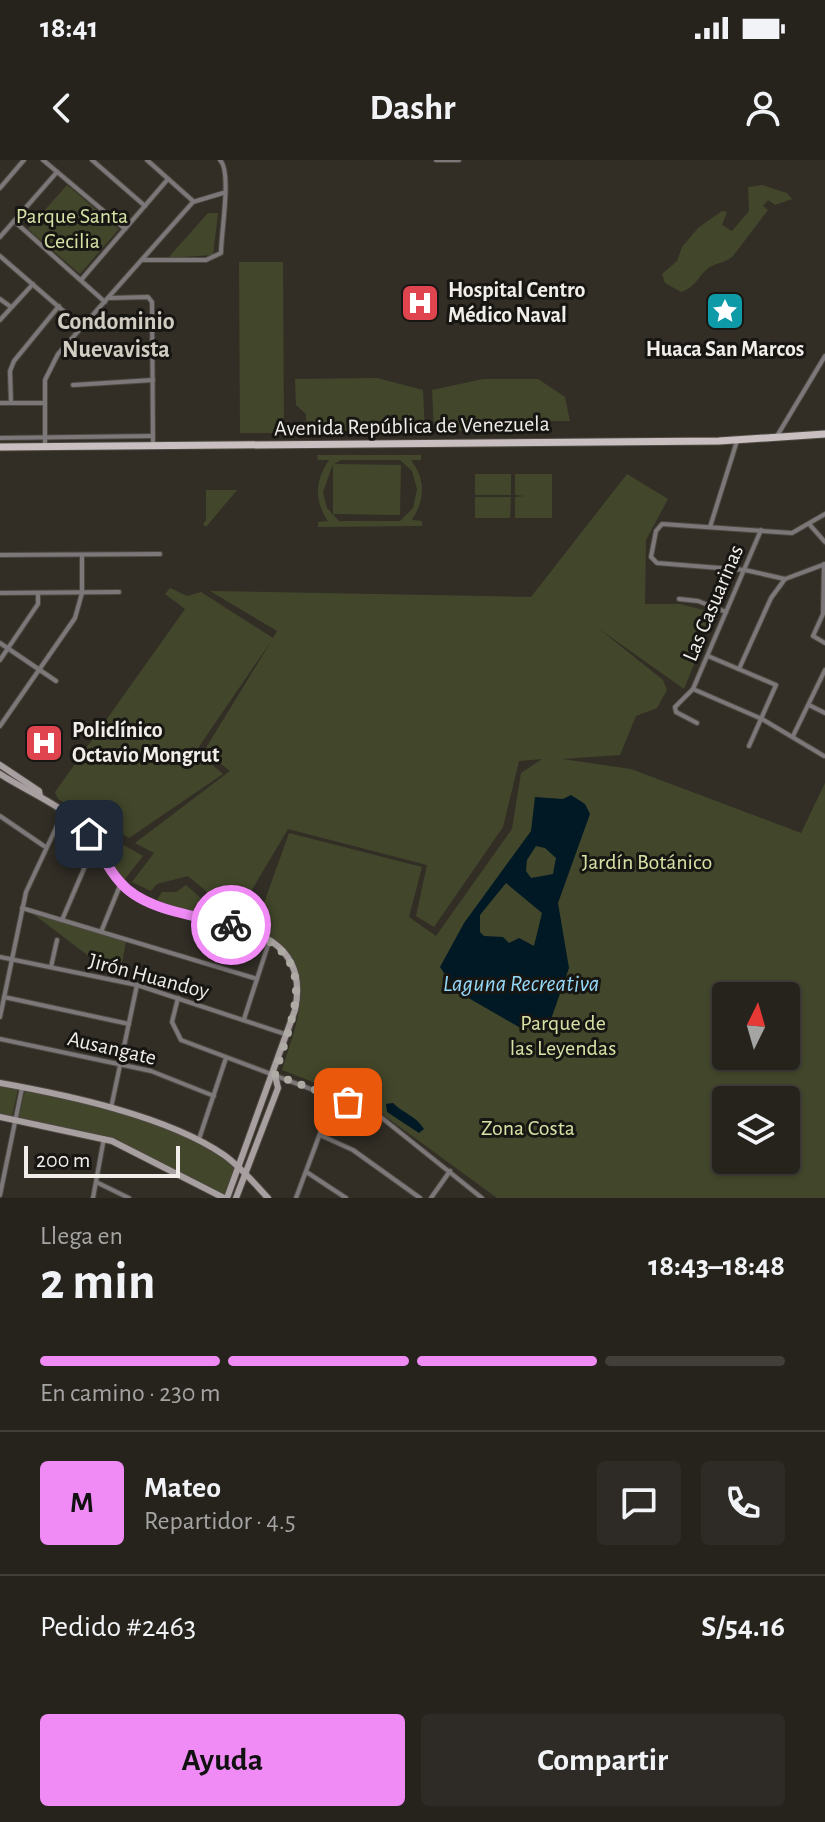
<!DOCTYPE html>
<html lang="es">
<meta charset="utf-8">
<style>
:root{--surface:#26221c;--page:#2e2a25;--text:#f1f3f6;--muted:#a4a4a3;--line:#423f3b;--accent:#f08bf6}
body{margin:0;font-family:"Alegreya Sans",sans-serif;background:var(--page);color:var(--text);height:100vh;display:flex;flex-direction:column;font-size:30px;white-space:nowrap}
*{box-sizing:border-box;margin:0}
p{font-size:26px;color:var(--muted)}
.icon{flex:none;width:44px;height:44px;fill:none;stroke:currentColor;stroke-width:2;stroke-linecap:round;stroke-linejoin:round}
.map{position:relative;height:1038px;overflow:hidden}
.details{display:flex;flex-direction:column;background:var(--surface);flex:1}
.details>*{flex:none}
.needle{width:52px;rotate:5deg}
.buttons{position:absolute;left:712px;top:822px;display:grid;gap:16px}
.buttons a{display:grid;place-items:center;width:88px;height:88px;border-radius:8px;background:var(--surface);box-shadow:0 2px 6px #0004,0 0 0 2px var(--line);font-size:40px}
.scale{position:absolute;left:24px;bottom:20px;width:156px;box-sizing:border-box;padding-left:8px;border:4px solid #f1eee9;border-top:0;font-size:22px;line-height:28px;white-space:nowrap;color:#f1eee9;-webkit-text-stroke:6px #181613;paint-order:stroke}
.pin{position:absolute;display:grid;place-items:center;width:68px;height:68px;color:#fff;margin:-34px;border-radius:16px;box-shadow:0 4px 12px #0006}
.courier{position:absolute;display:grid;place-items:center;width:80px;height:80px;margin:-40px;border:6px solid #f08bf6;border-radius:50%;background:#fff;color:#222;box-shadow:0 2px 10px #0007}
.headline em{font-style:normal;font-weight:600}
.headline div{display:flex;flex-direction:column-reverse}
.headline{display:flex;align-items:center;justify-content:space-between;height:136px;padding:0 40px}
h1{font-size:52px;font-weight:600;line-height:60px}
.bar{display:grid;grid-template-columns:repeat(4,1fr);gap:12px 8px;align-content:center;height:96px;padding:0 40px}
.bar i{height:10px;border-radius:6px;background:var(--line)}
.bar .selected{background:var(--accent)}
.bar p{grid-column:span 4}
.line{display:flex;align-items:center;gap:20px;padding:0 40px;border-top:2px solid var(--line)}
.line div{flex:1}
.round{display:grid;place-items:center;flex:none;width:84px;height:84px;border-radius:8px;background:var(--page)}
.action{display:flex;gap:16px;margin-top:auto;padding:16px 40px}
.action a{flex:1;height:92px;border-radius:8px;background:var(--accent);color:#111;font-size:32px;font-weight:600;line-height:92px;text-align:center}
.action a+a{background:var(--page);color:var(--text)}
.status{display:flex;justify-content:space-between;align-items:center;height:56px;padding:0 40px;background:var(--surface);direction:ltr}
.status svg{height:22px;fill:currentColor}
header{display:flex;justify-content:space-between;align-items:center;height:104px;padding:0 40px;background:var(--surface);font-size:36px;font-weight:600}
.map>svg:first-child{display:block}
.green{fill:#42472b;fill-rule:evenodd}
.water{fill:#001925;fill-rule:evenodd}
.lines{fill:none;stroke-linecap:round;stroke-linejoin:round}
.street-casing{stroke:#4d4941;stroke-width:6}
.secondary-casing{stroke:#4d4941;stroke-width:8}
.primary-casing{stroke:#4d4941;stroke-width:9}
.street{stroke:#7c7778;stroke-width:4}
.secondary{stroke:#a89fa1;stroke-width:6}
.primary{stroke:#c9bfc1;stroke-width:7}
.done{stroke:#aeaba5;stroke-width:8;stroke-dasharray:0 14.4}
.route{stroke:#f08bf6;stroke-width:10}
.labels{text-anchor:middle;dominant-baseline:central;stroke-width:6;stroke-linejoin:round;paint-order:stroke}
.park-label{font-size:22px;fill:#d6e2a5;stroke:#181613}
.poi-label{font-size:22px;font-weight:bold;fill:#f1eee9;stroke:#181613;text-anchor:start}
.street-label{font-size:22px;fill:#f1eee9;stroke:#181613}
.neighbourhood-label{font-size:24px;font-weight:bold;fill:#d1ccc2;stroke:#181613}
.water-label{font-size:24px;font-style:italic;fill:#95d7f7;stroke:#181613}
</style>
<div class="status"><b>18:41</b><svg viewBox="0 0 49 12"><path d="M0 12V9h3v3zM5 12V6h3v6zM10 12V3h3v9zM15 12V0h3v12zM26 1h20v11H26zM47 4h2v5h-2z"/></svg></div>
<header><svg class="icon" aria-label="back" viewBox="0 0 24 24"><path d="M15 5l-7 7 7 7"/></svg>Dashr<svg class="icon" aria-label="person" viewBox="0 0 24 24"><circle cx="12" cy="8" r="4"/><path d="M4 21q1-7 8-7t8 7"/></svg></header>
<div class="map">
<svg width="825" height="1038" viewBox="0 0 825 1038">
<rect width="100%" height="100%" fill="#322e26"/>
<g class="green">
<polygon points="67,25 119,69 80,114 28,69"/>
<path d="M 762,25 L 787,33 L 792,39 L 775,45 L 768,40 L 763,46 L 768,50 L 733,96 C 726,103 718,102 710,107 C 698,115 697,127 681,132 L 665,123 L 662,114 L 677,101 L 682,87 L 698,68 L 722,51 L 727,52 L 722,65 L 732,71 L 749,51 L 748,27 Z"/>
<polygon points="208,53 218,53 213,95 168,98"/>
<polygon points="239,102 283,102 284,273 240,273"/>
<polygon points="377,218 423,230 425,272 306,271 306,254 296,245 295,219"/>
<polygon points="483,219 538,219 565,237 570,261 551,261 548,271 434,271 432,230"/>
<path d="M 317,295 L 421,295 L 421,300 L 411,300 C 426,320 425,340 412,360 L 422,361 L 422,366 L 318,367 L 318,362 L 328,361 C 314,341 315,320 329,300 L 318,300 ZM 341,300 L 400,300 L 412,311 L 417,329 L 413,348 L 400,361 L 339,361 L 327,348 L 323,332 L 333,304 L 333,354 L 400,355 L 401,305 L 334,304 Z"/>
<rect x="475" y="314" width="36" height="21"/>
<polygon points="515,314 552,314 552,358 515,358 515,337 525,336 515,335"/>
<path d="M 627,314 L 668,339 L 646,380 L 645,444 L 680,444 L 715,453 L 684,529 L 598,468 L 663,520 L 667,530 L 657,548 L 636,556 L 620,595 L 562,599 L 631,609 L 801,673 L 825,623 L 825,1038 L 497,1038 L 367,943 L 282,910 C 301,849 322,805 255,768 L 289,673 L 422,707 L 409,757 L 436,776 L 512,669 L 521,613 L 542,599 L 519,601 L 503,667 L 434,767 L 416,756 L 427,705 L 288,669 L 234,760 L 210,750 L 206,731 L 188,716 L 157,724 L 151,731 L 132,722 L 154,693 L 135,683 L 230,611 L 204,591 L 272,480 L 196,591 L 223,614 L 129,678 L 58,639 L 55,632 L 185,449 L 165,434 L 170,428 L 187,436 L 201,432 L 273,478 L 277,471 L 210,431 L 531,437 ZM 726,836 L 786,836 L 786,896 L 726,896 ZM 726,940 L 786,940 L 786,1000 L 726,1000 Z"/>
<polygon points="206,330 237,330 206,367 203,364 206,360"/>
<polygon points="475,337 511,337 510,358 475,358"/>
<polygon points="82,661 143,696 124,720"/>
<polygon points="186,725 202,739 198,756 155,743 162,732 176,732"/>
<polygon points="32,753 126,781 120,815 111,813"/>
<polygon points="0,925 18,929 12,956 0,953"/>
<path d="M 25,930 C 97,945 179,963 237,1009 L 225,1036 L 109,977 L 19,957 Z"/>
</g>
<g class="water">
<path d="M 571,635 L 585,644 L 590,654 L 558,743 L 569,808 L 550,862 L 527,865 L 524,870 L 446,825 L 448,819 L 440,807 L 464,763 L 531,671 L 535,637 L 563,639 ZM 536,686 L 545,688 L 556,698 L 553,714 L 531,718 L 526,711 L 527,700 ZM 506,723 L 542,753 L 534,786 L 519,778 L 509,783 L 503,777 L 484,776 L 480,772 L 480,755 Z"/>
<path d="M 393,943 C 404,954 415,955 424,969 L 419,973 L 387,952 L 386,944 Z"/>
</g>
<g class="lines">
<defs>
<g id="street">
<polyline points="43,0 125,69"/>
<polyline points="92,0 145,46"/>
<polyline points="147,0 193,41"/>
<polyline points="436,0 459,0"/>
<polyline points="0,28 24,0"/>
<polyline points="14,61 105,142"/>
<polyline points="0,77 57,12"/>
<polyline points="0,96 83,168"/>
<path d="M 143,100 L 206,100 L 221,93 C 221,73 232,11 220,0"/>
<polyline points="81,120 168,19"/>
<polyline points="110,138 148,137 152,142 153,286"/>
<polyline points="0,139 11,147"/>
<polyline points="0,160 33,124"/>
<polyline points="73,225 153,220"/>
<polyline points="0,243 44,243"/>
<polyline points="11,243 10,211 14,201 59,146"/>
<polyline points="777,276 825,196"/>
<polyline points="0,278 153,276"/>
<polyline points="45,287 45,220 58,194 193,42 223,33"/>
<polyline points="825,354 792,373 662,364 656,371 651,397 657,403 745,410 785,419 825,404"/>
<polyline points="810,365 825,382"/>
<polyline points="710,367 737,281"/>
<polyline points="0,395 160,394"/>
<polyline points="824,404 823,454 813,476 825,483"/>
<polyline points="0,433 119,432"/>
<polyline points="679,439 698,441 726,452"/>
<polyline points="0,483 56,521"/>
<polyline points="708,496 776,525 749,586"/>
<polyline points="0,500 38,444 38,434"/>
<polyline points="739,509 771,438 785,419"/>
<polyline points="693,529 762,559 824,596"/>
<polyline points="809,545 825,553"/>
<polyline points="697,563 676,552 675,547 693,529 761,370"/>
<polyline points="0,566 75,458 82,433 82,395"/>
<polyline points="793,576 825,510"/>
<polyline points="0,656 44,686"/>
<polyline points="22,748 257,819"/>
<polyline points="62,760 95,683"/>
<polyline points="101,772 121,723"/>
<polyline points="0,797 137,825 285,874"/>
<polyline points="51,807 57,780"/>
<polyline points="4,837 129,864"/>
<polyline points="178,838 172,862 181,880 377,954 482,1038"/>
<polyline points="0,857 26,732 63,653"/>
<polyline points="244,859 269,782"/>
<polyline points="0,879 151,911 214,936"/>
<polyline points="111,948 137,825"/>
<polyline points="322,976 353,990 420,1038"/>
<polyline points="199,979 226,898"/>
<polyline points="308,1013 346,1038"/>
<polyline points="96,1022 129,1038"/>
<polyline points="0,1035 22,928"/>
<polyline points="93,1038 104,978"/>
<polyline points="296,1038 334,936"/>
<polyline points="431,1038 450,1011"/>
</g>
<g id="secondary">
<polyline points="0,605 39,631 40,636"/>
<path d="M 0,614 C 28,632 62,645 86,670 C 104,690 110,718 133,733 C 186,769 316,750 295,850 L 227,1038"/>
<path d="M 0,923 C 67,935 167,956 224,995 C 241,1007 254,1023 268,1038"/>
<polyline points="0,957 112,981 224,1038"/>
<polyline points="236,1038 278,928 275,915"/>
</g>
<polyline id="primary" points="0,287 719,281 825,274"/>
</defs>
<use href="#street" class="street-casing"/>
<use href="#secondary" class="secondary-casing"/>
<use href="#primary" class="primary-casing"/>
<use href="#street" class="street"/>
<use href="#secondary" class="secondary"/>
<use href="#primary" class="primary"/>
</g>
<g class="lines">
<path class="done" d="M 231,765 C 324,792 296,844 275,915 L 348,942"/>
<path class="route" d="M 89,674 C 99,689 107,708 120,722 C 144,751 197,755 231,765"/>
</g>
<defs>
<symbol id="hospital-square" viewBox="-11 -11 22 22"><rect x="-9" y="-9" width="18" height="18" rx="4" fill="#e0444e" stroke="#181613"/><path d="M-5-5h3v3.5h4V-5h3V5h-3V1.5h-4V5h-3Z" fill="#fff"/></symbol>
<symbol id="sight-square" viewBox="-11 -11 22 22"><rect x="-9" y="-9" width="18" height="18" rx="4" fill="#0f9aa8" stroke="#181613"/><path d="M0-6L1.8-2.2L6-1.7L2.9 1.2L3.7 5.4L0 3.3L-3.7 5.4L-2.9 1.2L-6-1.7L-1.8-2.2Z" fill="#fff"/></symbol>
</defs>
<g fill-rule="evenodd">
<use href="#hospital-square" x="398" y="121" width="44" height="44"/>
<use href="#sight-square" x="703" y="129" width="44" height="44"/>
<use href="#hospital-square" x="22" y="561" width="44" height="44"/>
</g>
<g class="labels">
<g class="park-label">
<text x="72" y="56">Parque Santa<tspan x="72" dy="25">Cecilia</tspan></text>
<text x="647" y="702">Jardín Botánico</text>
<text x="563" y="863">Parque de<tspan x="563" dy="25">las Leyendas</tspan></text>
<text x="528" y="968">Zona Costa</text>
</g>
<g class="poi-label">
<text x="448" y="130">Hospital Centro<tspan x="448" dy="25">Médico Naval</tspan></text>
<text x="725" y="189" text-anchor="middle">Huaca San Marcos</text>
<text x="72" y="570">Policlínico<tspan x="72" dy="25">Octavio Mongrut</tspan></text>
</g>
<g class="street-label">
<text transform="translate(412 266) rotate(-1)">Avenida República de Venezuela</text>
<text transform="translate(713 443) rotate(-67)">Las Casuarinas</text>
<text transform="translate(149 816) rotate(15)">Jirón Huandoy</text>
<text transform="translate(112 888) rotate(13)">Ausangate</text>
</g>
<g class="neighbourhood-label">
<text x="116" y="162">Condominio<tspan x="116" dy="28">Nuevavista</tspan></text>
</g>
<g class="water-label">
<text x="521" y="824">Laguna Recreativa</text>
</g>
</g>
</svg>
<div class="buttons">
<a><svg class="needle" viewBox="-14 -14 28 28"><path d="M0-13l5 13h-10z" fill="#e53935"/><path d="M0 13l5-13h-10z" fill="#a4a4a3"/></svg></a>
<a><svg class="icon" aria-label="layers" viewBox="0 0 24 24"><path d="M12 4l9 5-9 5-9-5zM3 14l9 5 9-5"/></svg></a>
</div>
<div class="scale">200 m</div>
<div class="pin" style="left:348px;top:942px;background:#ea580c"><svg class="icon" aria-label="bag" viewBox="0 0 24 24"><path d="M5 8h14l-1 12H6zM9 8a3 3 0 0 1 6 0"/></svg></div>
<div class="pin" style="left:89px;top:674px;background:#1f2937"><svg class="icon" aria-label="home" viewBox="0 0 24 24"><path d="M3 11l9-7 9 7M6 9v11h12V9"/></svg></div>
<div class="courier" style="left:231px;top:765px"><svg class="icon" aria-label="bike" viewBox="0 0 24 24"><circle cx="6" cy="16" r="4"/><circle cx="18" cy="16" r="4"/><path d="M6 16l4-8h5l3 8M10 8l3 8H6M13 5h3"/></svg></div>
</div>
<section class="details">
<div class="headline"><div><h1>2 min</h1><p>Llega en</p></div><em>18:43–18:48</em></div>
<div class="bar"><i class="selected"></i><i class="selected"></i><i class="selected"></i><i></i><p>En camino · 230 m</p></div>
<div class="line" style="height:144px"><b class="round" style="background:var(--accent);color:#111">M</b><div><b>Mateo</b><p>Repartidor · 4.5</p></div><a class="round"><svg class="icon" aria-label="chat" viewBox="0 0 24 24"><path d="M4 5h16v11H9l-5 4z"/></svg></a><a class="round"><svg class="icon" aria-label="phone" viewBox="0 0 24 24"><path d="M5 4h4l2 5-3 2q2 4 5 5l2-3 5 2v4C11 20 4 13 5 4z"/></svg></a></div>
<div class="line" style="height:104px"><div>Pedido #2463</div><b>S/54.16</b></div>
<div class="action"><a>Ayuda</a><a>Compartir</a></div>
</section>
